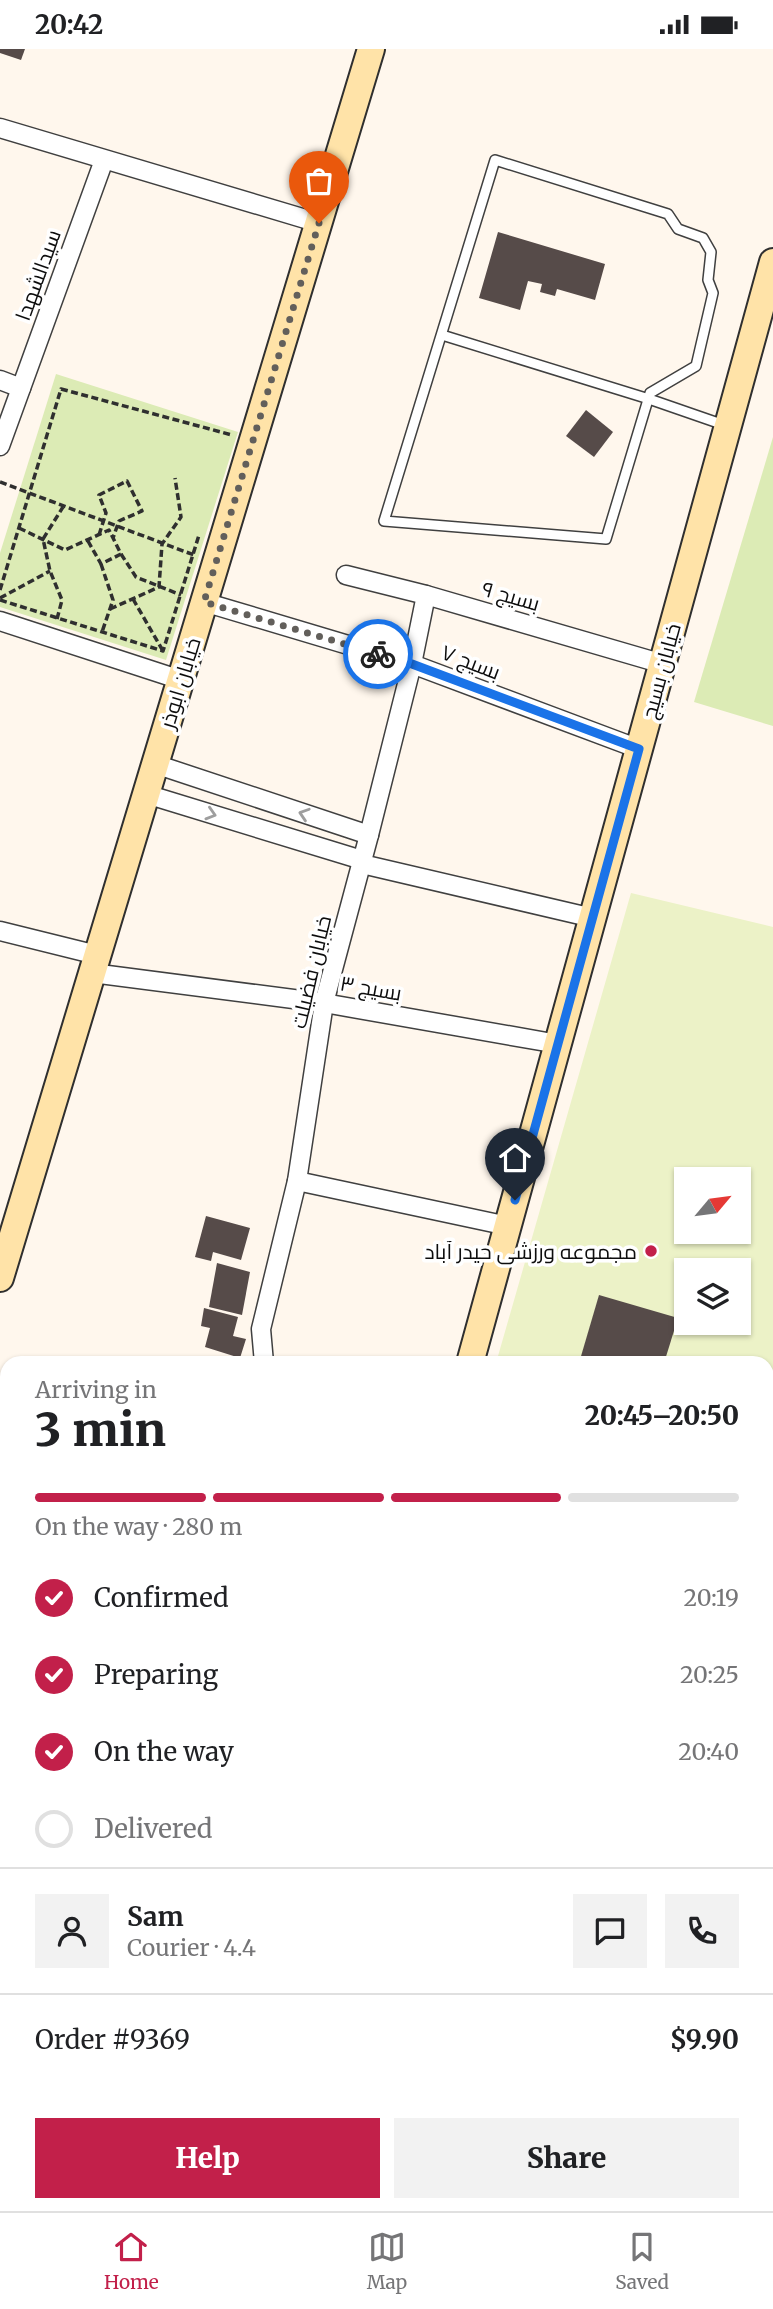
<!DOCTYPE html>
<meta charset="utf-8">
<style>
:root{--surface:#fff;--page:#f2f2f2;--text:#202124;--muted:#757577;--line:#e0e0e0;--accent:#c2204a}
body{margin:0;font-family:Merriweather,Cairo,serif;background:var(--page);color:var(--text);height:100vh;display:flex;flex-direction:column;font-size:26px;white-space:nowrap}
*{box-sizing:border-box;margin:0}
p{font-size:23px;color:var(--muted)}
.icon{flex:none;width:38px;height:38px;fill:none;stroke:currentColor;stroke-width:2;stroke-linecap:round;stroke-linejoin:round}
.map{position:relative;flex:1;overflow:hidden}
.sheet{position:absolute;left:0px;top:1307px;width:774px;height:856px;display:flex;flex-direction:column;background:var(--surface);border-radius:21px 21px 0 0;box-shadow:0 2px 5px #0004}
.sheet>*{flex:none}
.needle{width:46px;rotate:61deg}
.tools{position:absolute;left:674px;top:1118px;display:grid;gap:14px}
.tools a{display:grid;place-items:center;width:77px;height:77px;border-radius:0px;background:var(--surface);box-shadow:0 2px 5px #0004;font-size:35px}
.pin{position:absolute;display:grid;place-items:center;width:60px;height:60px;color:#fff;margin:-72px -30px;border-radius:50% 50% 50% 0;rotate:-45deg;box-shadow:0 0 7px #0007}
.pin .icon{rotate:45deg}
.courier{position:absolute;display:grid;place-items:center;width:70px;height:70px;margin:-35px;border:5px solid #1a73e8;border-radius:50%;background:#fff;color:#222;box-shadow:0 2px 9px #0007}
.head em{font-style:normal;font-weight:800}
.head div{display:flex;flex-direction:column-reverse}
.head{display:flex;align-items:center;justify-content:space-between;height:119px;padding:0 35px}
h1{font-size:46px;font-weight:800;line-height:52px}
.bar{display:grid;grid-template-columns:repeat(4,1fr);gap:10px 7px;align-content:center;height:84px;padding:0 35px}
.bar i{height:9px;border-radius:5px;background:var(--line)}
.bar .on{background:var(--accent)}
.bar p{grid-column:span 4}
.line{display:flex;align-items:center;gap:18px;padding:0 35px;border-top:2px solid var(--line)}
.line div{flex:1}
.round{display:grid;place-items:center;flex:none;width:74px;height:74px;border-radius:0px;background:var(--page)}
ol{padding:0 35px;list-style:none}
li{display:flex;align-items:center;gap:21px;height:77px}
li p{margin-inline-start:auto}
li .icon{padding:7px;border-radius:50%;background:var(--accent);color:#fff;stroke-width:4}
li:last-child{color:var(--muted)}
li i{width:38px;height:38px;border:4px solid var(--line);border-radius:50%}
.cta{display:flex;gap:14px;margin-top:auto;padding:14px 35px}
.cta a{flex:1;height:80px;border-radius:0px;background:var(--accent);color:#fff;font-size:28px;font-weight:800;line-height:80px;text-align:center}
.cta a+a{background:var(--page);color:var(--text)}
.status{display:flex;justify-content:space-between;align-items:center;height:49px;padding:0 35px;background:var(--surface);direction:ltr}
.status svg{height:19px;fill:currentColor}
.tab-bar{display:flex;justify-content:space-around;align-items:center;height:98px;border-top:2px solid var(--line);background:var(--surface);font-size:19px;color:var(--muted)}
.tab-bar a{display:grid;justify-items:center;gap:4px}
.tab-bar .on{color:var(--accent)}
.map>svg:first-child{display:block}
.green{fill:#dcebb5}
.pitch{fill:#ecf2c7;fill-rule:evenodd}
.building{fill:#564b49}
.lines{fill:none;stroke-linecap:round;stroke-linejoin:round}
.lane-casing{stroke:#404040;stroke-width:12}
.street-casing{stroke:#404040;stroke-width:21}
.secondary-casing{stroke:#2f2f2f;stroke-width:30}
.path{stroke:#2f2f2f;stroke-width:3.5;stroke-dasharray:7 3.5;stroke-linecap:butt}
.lane{stroke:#fff;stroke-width:9}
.street{stroke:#fff;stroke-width:18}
.secondary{stroke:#ffe3a8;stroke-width:26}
.oneway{stroke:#9e9e9e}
.done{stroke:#625f5b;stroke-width:7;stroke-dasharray:0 12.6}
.route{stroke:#1a73e8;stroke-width:9}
.poi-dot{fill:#c2204a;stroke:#fff;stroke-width:2.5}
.labels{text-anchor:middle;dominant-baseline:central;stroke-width:7;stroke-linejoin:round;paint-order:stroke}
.street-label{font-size:21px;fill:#0d0d0d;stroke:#fff}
.poi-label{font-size:21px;fill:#0d0d0d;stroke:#fff;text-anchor:end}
</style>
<div class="status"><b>20:42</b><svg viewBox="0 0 49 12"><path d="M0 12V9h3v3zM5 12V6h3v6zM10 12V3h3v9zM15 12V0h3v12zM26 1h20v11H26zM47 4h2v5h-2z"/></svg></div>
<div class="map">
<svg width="773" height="2162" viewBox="0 0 773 2162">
<rect width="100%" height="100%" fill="#fff7ed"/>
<g class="green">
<polygon points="56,325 238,383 166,611 0,558 0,504"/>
<polygon points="773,388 773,677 694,653"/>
</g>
<path class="pitch" d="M 631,844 L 773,878 L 773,1562 L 766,1560 L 766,1314 L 496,1314 ZM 686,1130 L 738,1130 L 738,1183 L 686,1183 ZM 686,1222 L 738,1222 L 738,1274 L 686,1274 Z"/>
<g class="building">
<polygon points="0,0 25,0 21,11 0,4"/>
<polygon points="498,183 605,215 595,251 557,240 555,247 540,243 542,235 528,232 520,261 479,249"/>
<polygon points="586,361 613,383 594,408 566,387"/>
<polygon points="206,1167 250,1179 241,1211 213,1203 211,1212 195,1208"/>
<polygon points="217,1214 250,1223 242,1266 209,1258"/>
<polygon points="599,1246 678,1269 664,1314 579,1314"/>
<polygon points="204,1259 238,1268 233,1287 246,1290 240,1309 205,1298 210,1279 201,1277"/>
<polygon points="190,1308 210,1313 210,1314 188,1314"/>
<polygon points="772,1452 773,1452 773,1507 766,1505 766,1471"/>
<polygon points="766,1512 773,1514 773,1553 766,1551"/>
<polygon points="446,2156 470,2156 467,2162 444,2162"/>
</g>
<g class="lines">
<defs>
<g id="lane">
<polygon points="495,111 668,165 678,180 703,189 711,203 708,231 713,244 696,317 650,344 606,490 384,472"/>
<polyline points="442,286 649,350 727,377"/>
</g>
<g id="street">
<polyline points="0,79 319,174"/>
<polyline points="0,331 21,339"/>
<polyline points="0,397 104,111"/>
<polyline points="346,526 426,546 663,615"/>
<polyline points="204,553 412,615 639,700"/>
<polyline points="0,572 181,631"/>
<polyline points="155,715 369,786"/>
<polyline points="146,745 362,811"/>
<polyline points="362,815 593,869"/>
<polyline points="0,882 97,906"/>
<polyline points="92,924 324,954 558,995"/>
<polyline points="297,1132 508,1177"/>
<polyline points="264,1314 261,1280 297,1132 324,954 369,786 412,615 426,546"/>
<polyline points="0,1665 7,1667"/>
<polyline points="766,1846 773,1835"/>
<polyline points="766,2020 773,2024"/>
<polyline points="481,2162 484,2156"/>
<polyline points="670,2162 673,2156"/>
</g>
<g id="secondary">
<polyline points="0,1229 371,0"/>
<polyline points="470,1314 773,213"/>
<polyline points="0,1381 7,1383"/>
<polyline points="0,1410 7,1411"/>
<polyline points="766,1589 773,1591"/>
<polyline points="766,1612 773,1614"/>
<polyline points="61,2162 64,2156"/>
</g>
</defs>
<use href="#lane" class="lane-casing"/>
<use href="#street" class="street-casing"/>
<use href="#secondary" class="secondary-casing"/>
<g class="path">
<polyline points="0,433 194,506"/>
<polyline points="19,479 65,501 109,481 121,505 101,515 88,492"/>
<polyline points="99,486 106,464 99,446 127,432 142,462 119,472 113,489"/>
<polyline points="121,505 136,528 181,546"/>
<polyline points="101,515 113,551 102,583"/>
<polyline points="0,541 61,340 232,386"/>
<polyline points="0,549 50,522"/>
<polyline points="133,550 163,602"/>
<polyline points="0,551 163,602 199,486"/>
<polyline points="110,560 159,538 162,495 181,468 175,429"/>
<polyline points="57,570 62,551 50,522 43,490 63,458"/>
</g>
<use href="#lane" class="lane"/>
<use href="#street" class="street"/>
<use href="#secondary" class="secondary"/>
</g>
<defs><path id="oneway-chevron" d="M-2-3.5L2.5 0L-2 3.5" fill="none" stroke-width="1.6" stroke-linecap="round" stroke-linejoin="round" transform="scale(1.75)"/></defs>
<g class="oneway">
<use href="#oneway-chevron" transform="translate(211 765) rotate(17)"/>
<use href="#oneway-chevron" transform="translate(304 765) rotate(-162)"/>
</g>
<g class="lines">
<polyline class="done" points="319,174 204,553 378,605"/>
<polyline class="route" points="378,605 412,615 639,700 515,1151"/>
</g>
<circle class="poi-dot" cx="651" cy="1202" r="7"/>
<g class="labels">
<g class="street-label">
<text transform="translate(38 226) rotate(-70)">سیدالشهدا</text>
<text transform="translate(511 547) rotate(16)">بسیج ۹</text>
<text transform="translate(471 613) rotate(21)">بسیج ۷</text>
<text transform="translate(661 622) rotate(-75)">خیابان بسیج</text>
<text transform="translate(180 634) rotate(-73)">خیابان ابوذر</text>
<text transform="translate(311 923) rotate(-77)">خیابان فضیلت</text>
<text transform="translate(371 939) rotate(10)">بسیج ۳</text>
</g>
<g class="poi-label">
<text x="637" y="1202">مجموعه ورزشی حیدر آباد</text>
</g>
</g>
</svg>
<div class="tools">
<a><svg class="needle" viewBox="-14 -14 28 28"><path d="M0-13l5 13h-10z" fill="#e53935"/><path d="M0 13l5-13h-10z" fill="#757577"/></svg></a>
<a><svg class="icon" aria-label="layers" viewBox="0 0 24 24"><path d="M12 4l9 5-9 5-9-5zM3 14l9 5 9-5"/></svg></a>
</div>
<div class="pin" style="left:319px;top:174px;background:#ea580c"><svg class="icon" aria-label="bag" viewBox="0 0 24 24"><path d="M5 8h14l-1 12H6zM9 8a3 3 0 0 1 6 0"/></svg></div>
<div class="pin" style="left:515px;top:1151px;background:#1f2937"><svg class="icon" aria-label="home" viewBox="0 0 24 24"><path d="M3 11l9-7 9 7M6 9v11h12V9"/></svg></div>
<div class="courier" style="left:378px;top:605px"><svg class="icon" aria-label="bike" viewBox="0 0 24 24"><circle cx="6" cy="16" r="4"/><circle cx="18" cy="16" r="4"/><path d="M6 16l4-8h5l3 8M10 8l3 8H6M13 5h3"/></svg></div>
<section class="sheet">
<div class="head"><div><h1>3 min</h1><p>Arriving in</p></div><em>20:45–20:50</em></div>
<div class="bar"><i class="on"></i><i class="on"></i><i class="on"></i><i></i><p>On the way · 280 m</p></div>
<ol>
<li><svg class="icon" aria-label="check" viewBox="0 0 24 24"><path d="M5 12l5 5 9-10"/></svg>Confirmed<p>20:19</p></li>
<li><svg class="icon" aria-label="check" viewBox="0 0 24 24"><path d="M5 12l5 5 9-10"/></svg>Preparing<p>20:25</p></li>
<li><svg class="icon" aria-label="check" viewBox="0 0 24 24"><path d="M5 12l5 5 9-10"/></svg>On the way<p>20:40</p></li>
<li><i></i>Delivered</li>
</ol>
<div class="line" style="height:126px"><a class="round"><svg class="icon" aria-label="person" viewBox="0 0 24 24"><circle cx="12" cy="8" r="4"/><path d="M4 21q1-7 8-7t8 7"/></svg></a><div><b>Sam</b><p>Courier · 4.4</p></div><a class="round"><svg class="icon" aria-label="chat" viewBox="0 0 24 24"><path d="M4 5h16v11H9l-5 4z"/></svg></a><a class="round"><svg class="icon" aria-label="phone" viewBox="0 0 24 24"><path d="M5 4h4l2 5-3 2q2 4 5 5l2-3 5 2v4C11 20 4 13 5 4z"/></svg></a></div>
<div class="line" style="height:91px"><div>Order #9369</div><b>$9.90</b></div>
<div class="cta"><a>Help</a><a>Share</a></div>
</section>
</div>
<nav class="tab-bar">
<a class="on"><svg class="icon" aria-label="home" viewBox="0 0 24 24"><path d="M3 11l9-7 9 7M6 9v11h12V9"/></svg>Home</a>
<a><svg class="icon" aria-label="map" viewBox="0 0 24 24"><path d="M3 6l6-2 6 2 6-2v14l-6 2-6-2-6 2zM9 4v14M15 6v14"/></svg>Map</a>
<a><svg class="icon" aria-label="saved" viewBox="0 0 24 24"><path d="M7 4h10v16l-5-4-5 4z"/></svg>Saved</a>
</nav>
